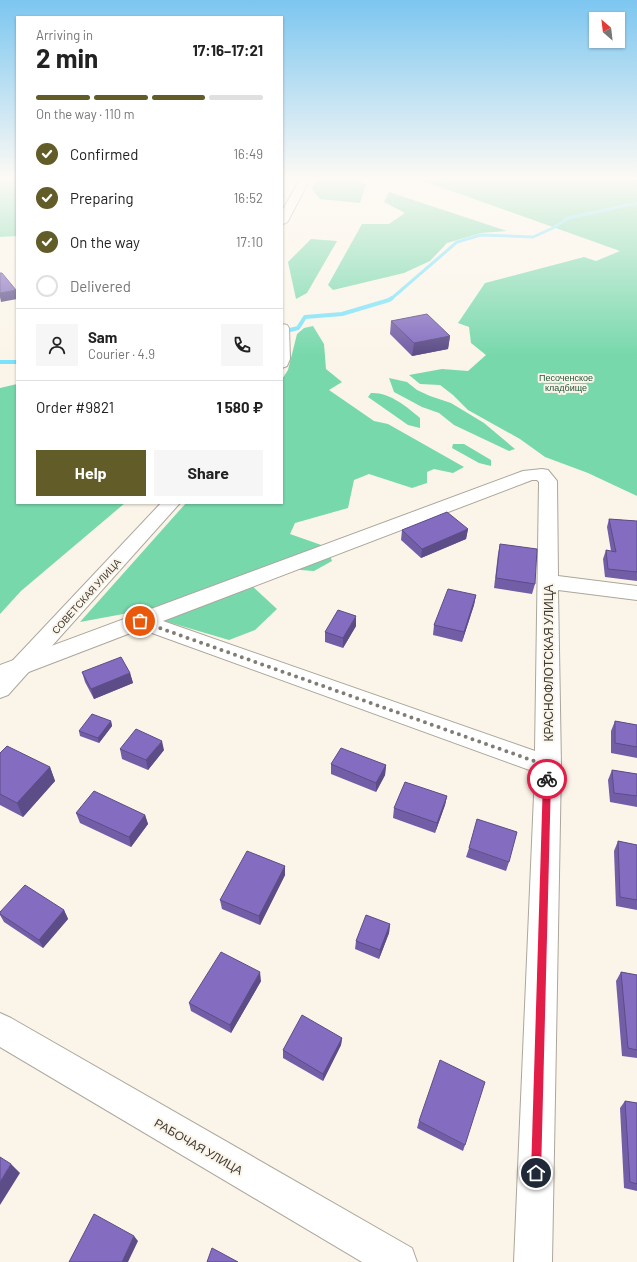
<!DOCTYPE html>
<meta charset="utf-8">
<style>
:root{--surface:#fff;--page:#f6f6f6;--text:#222;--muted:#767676;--line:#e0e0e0;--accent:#625c28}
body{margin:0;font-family:Barlow,sans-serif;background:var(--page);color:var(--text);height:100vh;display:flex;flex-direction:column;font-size:15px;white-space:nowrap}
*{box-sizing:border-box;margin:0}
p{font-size:13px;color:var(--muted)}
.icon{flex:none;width:22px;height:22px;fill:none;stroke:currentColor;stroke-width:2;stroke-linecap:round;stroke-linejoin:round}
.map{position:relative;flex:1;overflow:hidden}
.drawer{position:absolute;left:16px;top:16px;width:267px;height:488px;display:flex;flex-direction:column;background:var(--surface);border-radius:0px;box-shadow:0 1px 3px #0004}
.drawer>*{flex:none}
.needle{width:26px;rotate:332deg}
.fabs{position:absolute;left:589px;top:12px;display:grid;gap:8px}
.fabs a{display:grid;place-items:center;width:36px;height:36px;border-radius:0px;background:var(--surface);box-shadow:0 1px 3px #0004;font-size:20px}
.pin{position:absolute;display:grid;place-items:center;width:34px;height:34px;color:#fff;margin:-17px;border:2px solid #fff;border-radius:50%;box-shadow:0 1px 4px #0007}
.courier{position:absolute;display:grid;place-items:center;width:40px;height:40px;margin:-20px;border:3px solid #e11d48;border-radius:50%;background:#fff;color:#222;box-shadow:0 1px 5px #0007}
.headline em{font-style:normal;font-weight:700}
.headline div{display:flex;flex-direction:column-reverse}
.headline{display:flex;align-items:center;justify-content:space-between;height:68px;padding:0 20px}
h1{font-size:26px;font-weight:700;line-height:30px}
.bar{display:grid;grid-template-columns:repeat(4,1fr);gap:6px 4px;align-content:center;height:48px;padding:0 20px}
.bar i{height:5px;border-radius:3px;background:var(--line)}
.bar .selected{background:var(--accent)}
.bar p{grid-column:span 4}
.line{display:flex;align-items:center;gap:10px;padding:0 20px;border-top:1px solid var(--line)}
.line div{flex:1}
.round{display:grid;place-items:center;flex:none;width:42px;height:42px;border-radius:0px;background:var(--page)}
ol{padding:0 20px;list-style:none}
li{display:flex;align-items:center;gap:12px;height:44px}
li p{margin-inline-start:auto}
li .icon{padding:4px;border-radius:50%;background:var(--accent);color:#fff;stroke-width:4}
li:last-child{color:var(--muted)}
li i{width:22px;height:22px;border:2px solid var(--line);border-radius:50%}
.button{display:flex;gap:8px;margin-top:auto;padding:8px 20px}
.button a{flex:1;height:46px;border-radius:0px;background:var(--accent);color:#fff;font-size:16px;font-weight:700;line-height:46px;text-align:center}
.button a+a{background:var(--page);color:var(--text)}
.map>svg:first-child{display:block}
.green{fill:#77d8ac}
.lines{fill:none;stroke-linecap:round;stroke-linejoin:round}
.stream-far1{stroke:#7be2fb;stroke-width:3}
.stream{stroke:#7be2fb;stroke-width:4}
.minor-casing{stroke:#aca69b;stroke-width:2}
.major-casing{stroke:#aca69b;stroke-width:2}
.minor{fill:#fff;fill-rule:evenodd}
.major{fill:#fff;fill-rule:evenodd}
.wall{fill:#725ea6}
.shaded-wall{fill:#5c4c87}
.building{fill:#846dc1;stroke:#5c4c87}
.route{fill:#e11d48}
.done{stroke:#817d76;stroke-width:4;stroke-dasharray:0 7.2}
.labels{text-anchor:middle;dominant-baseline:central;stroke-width:4;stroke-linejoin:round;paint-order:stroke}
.far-park-label{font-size:9px;fill:#24543f;stroke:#fbf5e9}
.street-label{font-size:10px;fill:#3f3c38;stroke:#fbf5e9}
.near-street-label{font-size:12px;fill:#3f3c38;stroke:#fbf5e9}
</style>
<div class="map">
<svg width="637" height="1262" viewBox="0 0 637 1262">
<rect width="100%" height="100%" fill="#fbf5e9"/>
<g class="green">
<polygon points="0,179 17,179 17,236 0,237"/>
<polygon points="317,179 350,179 366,184 360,203 320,199 312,189"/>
<polygon points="418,179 637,179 637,496 588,473 545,457 520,439 468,410 453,395 440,385 420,384 409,375 442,369 468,371 486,355 471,343 469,327 458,323 485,283 584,257 596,261 620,251"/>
<polygon points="389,192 507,231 481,233 447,243 430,261 404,273 333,290 328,285 362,224 389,224 405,213 384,202"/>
<polygon points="311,239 337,241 307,293 296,299 288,262"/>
<polygon points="313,326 324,344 326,369 342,382 329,390 374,421 388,424 464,467 453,473 434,469 427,472 427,483 412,488 369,474 354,480 348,508 295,523 290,534 327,547 332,561 314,571 274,568 251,585 277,609 255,630 229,640 134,612 80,622 186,503 282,503 282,379 288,370 297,334 304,328"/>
<polygon points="389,378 407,382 417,390 430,396 451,403 484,423 515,449 509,451 454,425 439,413 422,407 394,392"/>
<polygon points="17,384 17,503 125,503 21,591 0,614 0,388"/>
<path d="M 371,393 C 389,392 406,406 420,418 L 420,428 L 408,425 L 368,397 Z"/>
<polygon points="453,444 464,444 491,460 491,466 479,463 452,448"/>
</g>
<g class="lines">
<g class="stream-far1">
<polyline points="0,183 17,179"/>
<polyline points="391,299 457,242 481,235 533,237 553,228 568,218 637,203"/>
</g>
<g class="stream">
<polyline points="282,332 298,328 305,317 342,314 389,300 392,298"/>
<polyline points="0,362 17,362"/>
</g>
<defs>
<g id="minor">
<path d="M 542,469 L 548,470 L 557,481 L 558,576 L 637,586 L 637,600 L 558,590 L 561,766 L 552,1262 L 514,1262 L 535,772 L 141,629 L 0,683 L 0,665 L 523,471 ZM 532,480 L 537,480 L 539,482 L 535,751 L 163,621 Z"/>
<polygon points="0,1013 11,1018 412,1248 417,1262 362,1262 0,1047"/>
</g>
<g id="major">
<polygon points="300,179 310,179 288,221 286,223 282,224 282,211"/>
<polygon points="282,324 287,325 289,328 290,359 287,366 282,368"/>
<polygon points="161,503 180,503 8,695 0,698 0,674"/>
</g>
</defs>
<use href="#minor" class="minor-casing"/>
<use href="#major" class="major-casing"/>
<use href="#minor" class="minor"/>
<use href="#major" class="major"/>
</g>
<g class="wall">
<polygon points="391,321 450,336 448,349 412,356 390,334"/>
<polygon points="609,519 637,521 637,581 605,577 603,559 606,550 611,551 607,527"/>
<polygon points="468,529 466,539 421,558 401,540 402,530"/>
<polygon points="500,544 535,584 532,594 494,588 498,554"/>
<polygon points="476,595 474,605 462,642 433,635 434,625"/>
<polygon points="356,626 343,648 325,642 325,632"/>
<polygon points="82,672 130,673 133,683 94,699 85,682"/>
<polygon points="111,721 112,726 99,743 80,736 79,731"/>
<polygon points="615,721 637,725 637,758 611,753 611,731"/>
<polygon points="120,749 164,750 148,770 122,759"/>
<polygon points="0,753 50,767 55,781 23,817 0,805"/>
<polygon points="331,764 386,765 385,775 376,792 331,774"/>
<polygon points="612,770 637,774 637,807 610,802 608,780"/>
<polygon points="447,796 445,805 435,833 393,818 394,808"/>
<polygon points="76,813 145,815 148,824 131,847 80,823"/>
<polygon points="618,841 637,845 637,910 616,906 614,851"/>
<polygon points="469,848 509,862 506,871 466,857"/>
<polygon points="285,866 285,875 260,925 222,909 220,900"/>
<polygon points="64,910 68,919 43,948 4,922 0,915 0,912"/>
<polygon points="390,924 389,933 379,959 355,949 356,941"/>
<polygon points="621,972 637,975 637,1058 622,1056 616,981"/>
<polygon points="261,981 231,1033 191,1011 189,1003"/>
<polygon points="342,1038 341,1045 323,1081 283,1058 283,1050"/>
<polygon points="625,1101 637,1103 637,1191 624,1188 620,1108"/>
<polygon points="419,1121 465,1145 463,1151 417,1128"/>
</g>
<g class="shaded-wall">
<polygon points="16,290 17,293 17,299 1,302 0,297 0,293"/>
<polygon points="450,336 448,349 412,356 414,343"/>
<polygon points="468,529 466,539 421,558 422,549"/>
<polygon points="476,595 474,605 462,642 464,632"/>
<polygon points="356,616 356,626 343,648 343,638"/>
<polygon points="130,673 133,683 94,699 91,689"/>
<polygon points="111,721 112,726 99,743 98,738"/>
<polygon points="162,741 164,750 148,770 146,760"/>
<polygon points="386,765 385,775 376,792 376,783"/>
<polygon points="50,767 55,781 23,817 17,803"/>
<polygon points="447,796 445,805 435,833 437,823"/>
<polygon points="145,815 148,824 131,847 129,837"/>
<polygon points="285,866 285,875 260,925 259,916"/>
<polygon points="64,910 68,919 43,948 39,940"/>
<polygon points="390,924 389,933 379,959 380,950"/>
<polygon points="260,972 261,981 231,1033 230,1025"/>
<polygon points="342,1038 341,1045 323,1081 323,1074"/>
<polygon points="11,1164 20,1173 0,1205 0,1182"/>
<polygon points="134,1236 138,1241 128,1262 122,1262"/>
</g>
<g class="building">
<polygon points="0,273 2,273 16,290 0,293"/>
<polygon points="427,314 450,336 414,343 391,321"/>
<polygon points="447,512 468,529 422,549 402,530"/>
<polygon points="609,519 637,521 637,572 608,569 606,550 616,552"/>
<polygon points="500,544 537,549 535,584 496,578"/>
<polygon points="448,589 476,595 464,632 434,625"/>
<polygon points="338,610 356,616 343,638 325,632"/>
<polygon points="121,657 130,673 91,689 82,672"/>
<polygon points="92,714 111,721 98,738 79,731"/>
<polygon points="615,721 637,725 637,747 615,743"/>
<polygon points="136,729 162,741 146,760 120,749"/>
<polygon points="7,746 50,767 17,803 0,794 0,753"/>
<polygon points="341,748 386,765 376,783 331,764"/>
<polygon points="612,770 637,774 637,796 614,793"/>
<polygon points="405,782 447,796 437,823 394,808"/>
<polygon points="94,791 145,815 129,837 76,813"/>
<polygon points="477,819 517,832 509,862 469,848"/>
<polygon points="618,841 637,845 637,900 620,897"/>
<polygon points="247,851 285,866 259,916 220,900"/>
<polygon points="25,885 64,910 39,940 0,914 0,912"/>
<polygon points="366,915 390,924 380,950 356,941"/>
<polygon points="221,952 260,972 230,1025 189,1003"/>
<polygon points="621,972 637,975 637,1050 628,1048"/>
<polygon points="302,1015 342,1038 323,1074 283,1050"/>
<polygon points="440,1060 485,1082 465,1145 419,1121"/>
<polygon points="625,1101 637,1103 637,1184 630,1182"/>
<polygon points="0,1157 11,1164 0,1182"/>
<polygon points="94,1214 134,1236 122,1262 69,1262"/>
<polygon points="212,1248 238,1262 207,1262"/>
</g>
<linearGradient id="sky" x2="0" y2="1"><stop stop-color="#7cc6f0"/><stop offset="0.5" stop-color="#fdfaf5"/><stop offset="1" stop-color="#fdfaf5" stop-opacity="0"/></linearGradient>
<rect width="637" height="356" fill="url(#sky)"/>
<polygon class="route" points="547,776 551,779 541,1173 540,1177 536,1178 532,1177 531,1173 543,779"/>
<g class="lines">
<polyline class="done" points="140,621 548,766 547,779"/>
</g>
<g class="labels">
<g class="far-park-label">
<text x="566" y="377">Песоченское<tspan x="566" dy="10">кладбище</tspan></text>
</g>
<g class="street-label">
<text transform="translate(86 596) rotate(-48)">СОВЕТСКАЯ УЛИЦА</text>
</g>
<g class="near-street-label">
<text transform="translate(548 663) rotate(-90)">КРАСНОФЛОТСКАЯ УЛИЦА</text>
<text transform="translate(199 1146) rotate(30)">РАБОЧАЯ УЛИЦА</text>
</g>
</g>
</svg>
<div class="fabs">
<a><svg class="needle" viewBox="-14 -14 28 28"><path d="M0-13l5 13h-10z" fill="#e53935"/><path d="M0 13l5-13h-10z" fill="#767676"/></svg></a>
</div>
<div class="pin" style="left:140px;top:621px;background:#ea580c"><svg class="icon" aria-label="bag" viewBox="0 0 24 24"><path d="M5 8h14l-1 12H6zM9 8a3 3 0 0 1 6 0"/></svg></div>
<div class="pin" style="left:536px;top:1173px;background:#1f2937"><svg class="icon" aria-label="home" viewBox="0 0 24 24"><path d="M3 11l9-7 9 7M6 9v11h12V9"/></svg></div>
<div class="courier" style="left:547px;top:779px"><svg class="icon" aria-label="bike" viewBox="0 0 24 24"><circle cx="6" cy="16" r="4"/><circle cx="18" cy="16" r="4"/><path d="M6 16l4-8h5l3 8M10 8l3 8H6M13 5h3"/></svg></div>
<section class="drawer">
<div class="headline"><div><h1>2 min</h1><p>Arriving in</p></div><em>17:16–17:21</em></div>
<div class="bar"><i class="selected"></i><i class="selected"></i><i class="selected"></i><i></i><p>On the way · 110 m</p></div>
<ol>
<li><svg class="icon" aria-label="check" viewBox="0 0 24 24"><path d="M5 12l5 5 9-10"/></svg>Confirmed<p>16:49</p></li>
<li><svg class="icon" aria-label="check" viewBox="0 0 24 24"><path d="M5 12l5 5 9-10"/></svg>Preparing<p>16:52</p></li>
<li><svg class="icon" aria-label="check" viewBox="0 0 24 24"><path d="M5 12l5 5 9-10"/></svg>On the way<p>17:10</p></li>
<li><i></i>Delivered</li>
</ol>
<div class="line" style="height:72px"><a class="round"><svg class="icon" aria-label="person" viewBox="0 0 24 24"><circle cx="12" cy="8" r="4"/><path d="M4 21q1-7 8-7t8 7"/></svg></a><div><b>Sam</b><p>Courier · 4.9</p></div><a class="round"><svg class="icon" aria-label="phone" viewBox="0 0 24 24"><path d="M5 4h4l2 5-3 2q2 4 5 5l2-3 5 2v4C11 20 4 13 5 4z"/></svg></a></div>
<div class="line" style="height:52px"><div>Order #9821</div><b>1 580 ₽</b></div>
<div class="button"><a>Help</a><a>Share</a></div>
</section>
</div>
